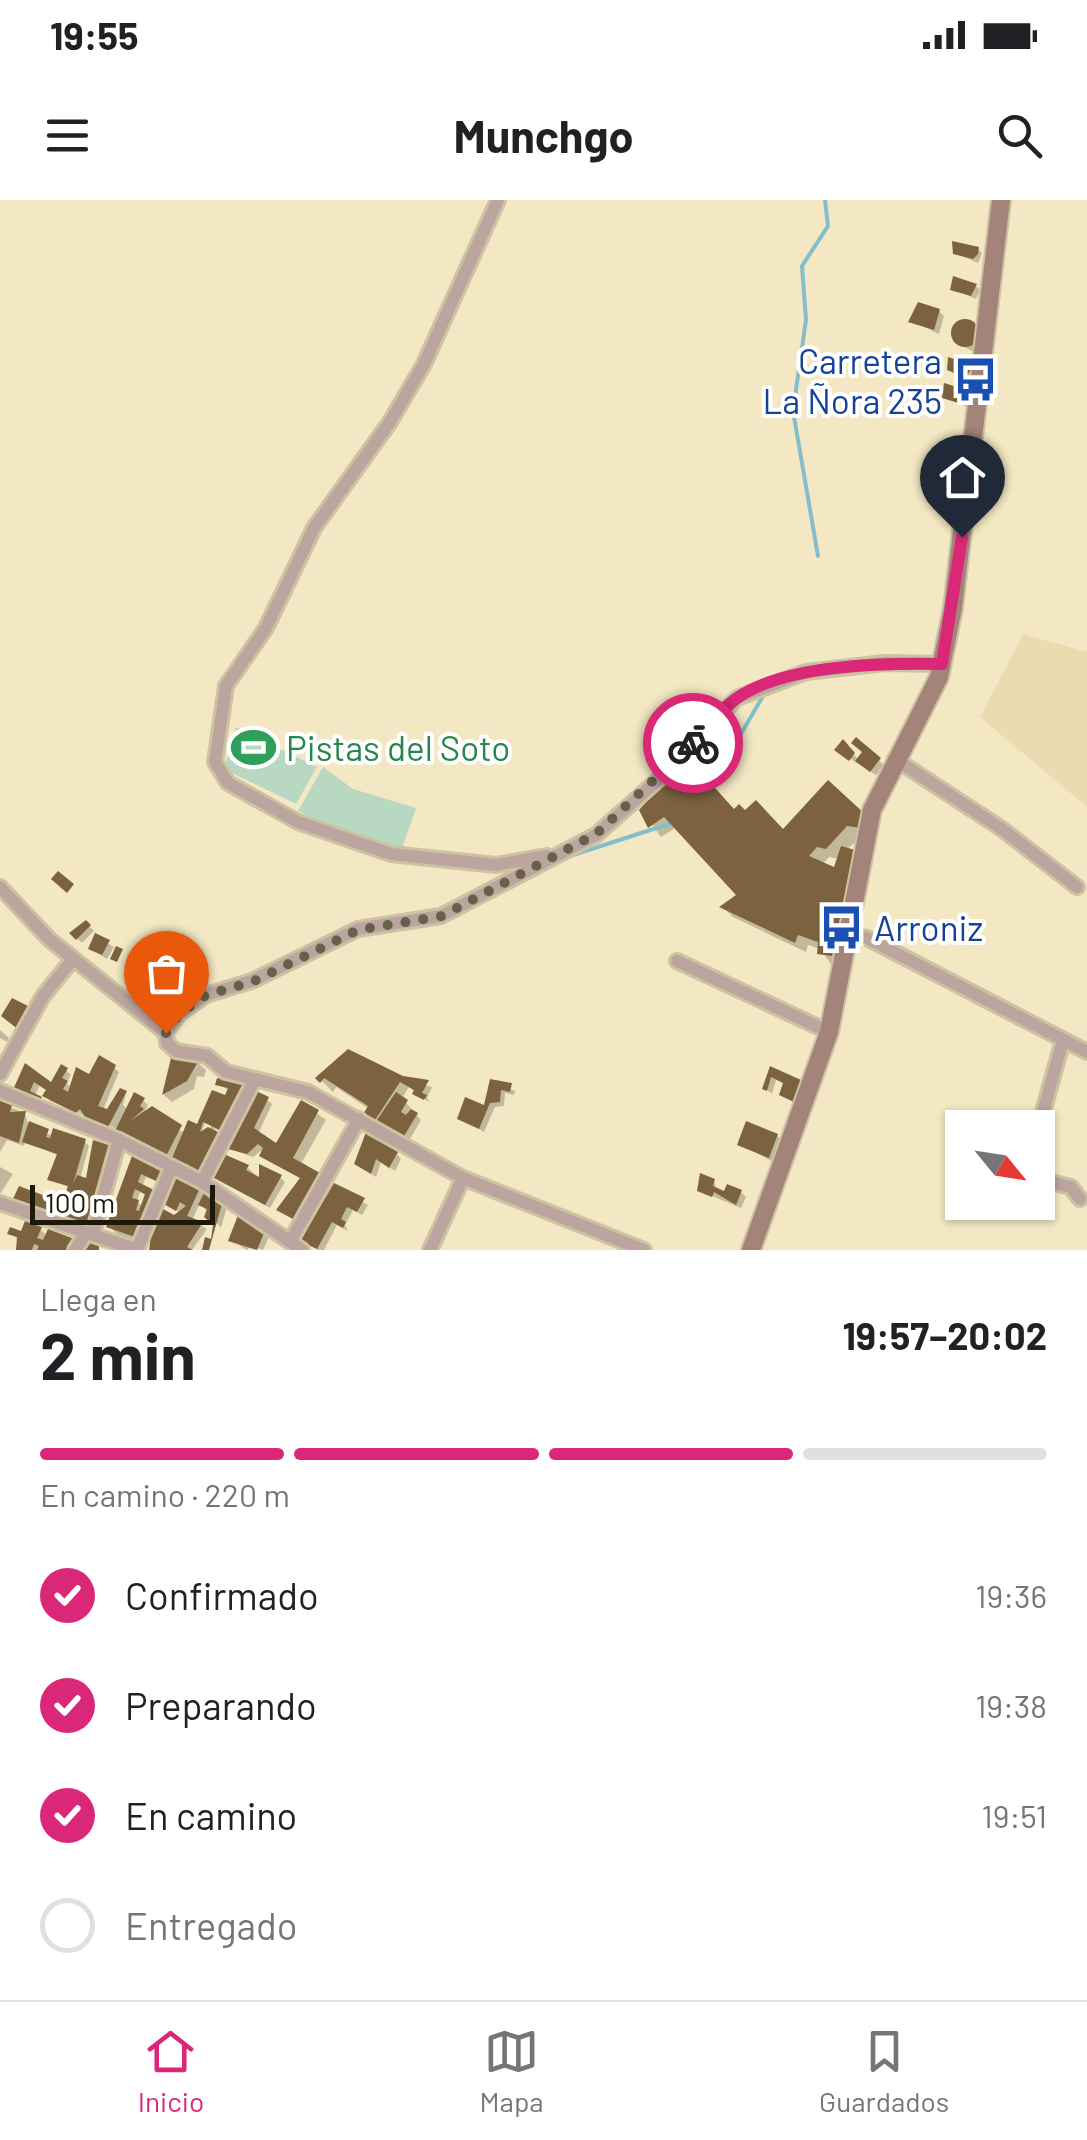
<!DOCTYPE html>
<html lang="es">
<meta charset="utf-8">
<style>
:root{--surface:#fff;--page:#f6f6f6;--text:#202124;--muted:#757577;--line:#e0e0e0;--accent:#db2777}
body{margin:0;font-family:Barlow,sans-serif;background:var(--page);color:var(--text);height:100vh;display:flex;flex-direction:column;font-size:38px;white-space:nowrap}
*{box-sizing:border-box;margin:0}
p{font-size:32px;color:var(--muted)}
.icon{flex:none;width:55px;height:55px;fill:none;stroke:currentColor;stroke-width:2;stroke-linecap:round;stroke-linejoin:round}
.map{position:relative;height:1050px;overflow:hidden}
.drawer{display:flex;flex-direction:column;background:var(--surface);flex:1}
.drawer>*{flex:none}
.needle{width:65px;rotate:120deg}
.tools{position:absolute;left:945px;top:910px;display:grid;gap:20px}
.tools a{display:grid;place-items:center;width:110px;height:110px;border-radius:0px;background:var(--surface);box-shadow:0 2px 8px #0004;font-size:50px}
.scale{position:absolute;left:30px;bottom:25px;width:185px;box-sizing:border-box;padding-left:10px;border:5px solid #1c180a;border-top:0;font-size:28px;line-height:35px;white-space:nowrap;color:#1c180a;-webkit-text-stroke:8px #fff;paint-order:stroke}
.pin{position:absolute;display:grid;place-items:center;width:85px;height:85px;color:#fff;margin:-102px -42px;border-radius:50% 50% 50% 0;rotate:-45deg;box-shadow:0 0 10px #0007}
.pin .icon{rotate:45deg}
.courier{position:absolute;display:grid;place-items:center;width:100px;height:100px;margin:-50px;border:8px solid #db2777;border-radius:50%;background:#fff;color:#222;box-shadow:0 2px 12px #0007}
.head em{font-style:normal;font-weight:700}
.head div{display:flex;flex-direction:column-reverse}
.head{display:flex;align-items:center;justify-content:space-between;height:170px;padding:0 40px}
h1{font-size:65px;font-weight:700;line-height:75px}
.bar{display:grid;grid-template-columns:repeat(4,1fr);gap:15px 10px;align-content:center;height:120px;padding:0 40px}
.bar i{height:12px;border-radius:8px;background:var(--line)}
.bar .active{background:var(--accent)}
.bar p{grid-column:span 4}
ol{padding:0 40px;list-style:none}
li{display:flex;align-items:center;gap:30px;height:110px}
li p{margin-inline-start:auto}
li .icon{padding:10px;border-radius:50%;background:var(--accent);color:#fff;stroke-width:4}
li:last-child{color:var(--muted)}
li i{width:55px;height:55px;border:5px solid var(--line);border-radius:50%}
.status{display:flex;justify-content:space-between;align-items:center;height:70px;padding:0 50px;background:var(--surface);direction:ltr}
.status svg{height:28px;fill:currentColor}
header{display:flex;justify-content:space-between;align-items:center;height:130px;padding:0 40px;background:var(--surface);font-size:45px;font-weight:700}
.tabs{display:flex;justify-content:space-around;align-items:center;height:140px;border-top:2px solid var(--line);background:var(--surface);font-size:28px;color:var(--muted)}
.tabs a{display:grid;justify-items:center;gap:5px}
.tabs .active{color:var(--accent)}
.map>svg:first-child{display:block}
.built{fill:#eadcb0}
.green{fill:#b9d8c1}
.shadow{fill:#0003;fill-rule:evenodd}
.lines{fill:none;stroke-linecap:round;stroke-linejoin:round}
.stream{stroke:#85becb;stroke-width:4}
.building{fill:#7c623e;fill-rule:evenodd}
.minor-casing{stroke:#ccc3a2;stroke-width:18}
.secondary-casing{stroke:#ccc3a2;stroke-width:22}
.minor{stroke:#bba59e;stroke-width:12}
.secondary{stroke:#a4847a;stroke-width:18}
.done{stroke:#67614b;stroke-width:10;stroke-dasharray:0 18}
.route{stroke:#db2777;stroke-width:12}
.labels{text-anchor:middle;dominant-baseline:central;stroke-width:8;stroke-linejoin:round;paint-order:stroke}
.transit-label{font-size:35px;fill:#164399;stroke:#fff;text-anchor:end}
.leisure-label{font-size:35px;fill:#27864d;stroke:#fff;text-anchor:start}
</style>
<div class="status"><b>19:55</b><svg viewBox="0 0 49 12"><path d="M0 12V9h3v3zM5 12V6h3v6zM10 12V3h3v9zM15 12V0h3v12zM26 1h20v11H26zM47 4h2v5h-2z"/></svg></div>
<header><svg class="icon" aria-label="menu" viewBox="0 0 24 24"><path d="M4 6h16M4 12h16M4 18h16"/></svg>Munchgo<svg class="icon" aria-label="search" viewBox="0 0 24 24"><circle cx="10" cy="10" r="6"/><path d="M15 15l6 6"/></svg></header>
<div class="map">
<svg width="1087" height="1050" viewBox="0 0 1087 1050">
<rect width="100%" height="100%" fill="#f3e8c3"/>
<polygon class="built" points="1023,434 1087,452 1087,607 980,517"/>
<g class="green">
<polygon points="236,527 317,567 296,604 224,569"/>
<polygon points="323,567 353,589 416,608 402,648 338,631 298,611"/>
</g>
<g class="shadow">
<polygon points="978,49 982,53 978,63 955,53"/>
<polygon points="976,86 980,90 976,99 953,89"/>
<polygon points="939,111 944,116 939,134 912,121"/>
<polygon points="959,122 981,130 974,152 953,141"/>
<polygon points="974,168 971,181 949,170"/>
<polygon points="970,194 967,207 945,197"/>
<polygon points="957,259 962,264 958,297 947,295 942,290 944,279 931,272 945,272"/>
<polygon points="856,541 884,565 876,575 843,554 843,543 859,560 865,553"/>
<path d="M 828,583 L 874,627 L 846,650 L 859,657 L 848,738 L 833,736 L 846,748 L 843,766 L 831,764 L 820,749 L 808,745 L 806,752 L 733,717 L 723,707 L 740,695 L 677,627 L 661,637 L 642,610 L 735,612 L 783,632 ZM 829,657 L 839,659 L 836,669 L 823,664 Z"/>
<polygon points="86,723 94,731 82,743 74,735"/>
<polygon points="96,737 114,747 107,759 91,749"/>
<polygon points="0,830 9,838 7,842 0,838"/>
<polygon points="349,852 404,880 432,887 427,898 430,903 409,887 402,898 421,920 410,939 384,924 381,929 373,924 369,909 336,887 333,892 319,878"/>
<polygon points="173,861 198,863 206,870 204,877 197,876 194,889 172,902 164,895"/>
<path d="M 26,867 L 51,886 L 66,870 L 71,875 L 66,883 L 72,888 L 114,867 L 119,872 L 103,910 L 109,913 L 126,893 L 123,905 L 128,910 L 143,900 L 148,905 L 142,916 L 186,933 L 198,928 L 214,893 L 226,899 L 230,891 L 218,884 L 244,889 L 229,935 L 213,928 L 226,940 L 191,968 L 183,968 L 115,928 L 50,901 L 46,896 L 49,891 L 40,885 L 35,895 L 45,904 L 20,896 ZM 206,920 L 211,926 L 204,941 L 199,939 Z"/>
<polygon points="772,869 805,887 798,905 782,894 786,884 776,880 772,894 765,888"/>
<polygon points="492,882 515,891 514,895 505,893 504,906 495,907 484,932 459,918 486,908"/>
<polygon points="267,900 272,904 258,934 278,946 302,903 326,920 302,962 323,978 301,1023 284,1014 302,979 267,960 262,955 267,946 253,957 233,950"/>
<polygon points="0,903 25,913 28,924 53,936 84,941 89,946 80,979 88,981 111,949 91,1031 23,1009 55,1002 62,1009 70,988 60,983 59,956 25,941 24,946 7,940 0,952"/>
<polygon points="777,936 785,944 777,964 740,944"/>
<polygon points="397,954 401,959 395,971 381,962 376,977 357,963"/>
<path d="M 133,960 L 164,985 L 146,977 L 142,987 L 155,993 L 148,1018 L 182,1014 L 165,1003 L 199,990 L 227,1007 L 221,1028 L 200,1003 L 192,1020 L 207,1029 L 192,1050 L 151,1050 L 154,1045 L 148,1039 L 146,1045 L 117,1034 L 109,1026 ZM 140,992 L 147,996 L 143,1007 L 137,1001 Z"/>
<polygon points="0,967 13,974 0,994"/>
<polygon points="247,967 262,981 280,977 285,982 270,1008 217,978"/>
<polygon points="714,981 717,991 741,992 746,997 741,1008 700,991"/>
<polygon points="335,986 368,1005 362,1015 353,1010 345,1025 348,1031 337,1025 324,1050 318,1050 303,1040"/>
<polygon points="241,1013 270,1035 263,1050 251,1046 247,1050 231,1040"/>
<polygon points="40,1029 47,1036 84,1050 17,1050 19,1039 10,1033"/>
</g>
<g class="lines">
<g class="stream">
<polyline points="818,356 793,211 806,120 802,66 828,26 825,0"/>
<polyline points="713,582 763,496"/>
<polyline points="573,655 669,624"/>
</g>
</g>
<g class="building">
<polygon points="952,41 979,47 978,54 973,59 953,54"/>
<polygon points="953,76 977,84 971,96 950,90"/>
<polygon points="918,102 940,109 934,130 908,122"/>
<circle cx="965" cy="133" r="14"/>
<polygon points="948,157 976,166 973,173 969,172 966,178 947,170"/>
<polygon points="944,183 971,191 969,199 964,197 962,204 942,198"/>
<polygon points="946,254 959,257 953,294 940,291 942,276 928,273 930,262 943,268"/>
<polygon points="856,537 881,558 870,572 855,561 862,552 851,543"/>
<polygon points="843,539 855,553 849,561 834,550"/>
<polygon points="687,557 734,609 739,604 745,610 756,600 783,629 828,580 865,614 862,628 847,626 826,649 817,647 809,656 834,667 841,646 855,650 838,728 822,726 821,732 836,735 832,756 817,754 818,742 798,735 795,743 719,707 736,695 664,617 648,628 639,610"/>
<polygon points="58,671 74,684 67,693 51,679"/>
<polygon points="86,720 91,725 76,740 69,733"/>
<polygon points="95,733 110,740 102,755 88,749"/>
<polygon points="116,746 123,749 117,762 110,759"/>
<polygon points="12,798 32,808 19,830 1,816"/>
<polygon points="348,849 403,876 429,880 422,893 427,895 424,900 412,894 414,890 400,882 373,923 362,916 368,906 324,878 320,883 315,878"/>
<polygon points="99,855 116,865 98,906 107,909 120,888 127,891 108,927 85,917 80,909 76,913 42,896 46,890 34,882 30,891 42,897 39,904 12,892 25,863 51,882 61,864 68,868 62,878 68,881 63,889 68,892 76,867 89,874"/>
<polygon points="171,858 199,860 187,881 162,895"/>
<polygon points="770,866 801,880 794,902 779,895 783,883 771,877 767,891 762,889"/>
<polygon points="217,878 246,886 224,932 203,922 200,932 208,927 222,934 200,978 187,971 189,965 183,963 181,969 170,963 188,920 197,924 212,890 225,895 228,888 215,885"/>
<polygon points="490,879 512,883 510,892 501,890 500,902 490,903 479,929 457,919 465,897 484,905"/>
<polygon points="256,891 269,897 254,928 276,943 301,900 319,910 293,958 320,973 295,1020 276,1010 300,978 259,956 263,948 258,944 247,954 228,949"/>
<polygon points="134,892 145,898 140,906 144,909 130,921 152,906 182,925 165,958 115,931"/>
<polygon points="396,892 408,900 401,912 406,915 411,909 418,913 404,936 377,920"/>
<polygon points="0,901 12,905 10,912 26,911 19,943 0,936"/>
<polygon points="29,921 49,929 46,937 50,938 53,928 86,939 73,984 77,975 86,978 93,940 112,946 87,1027 56,1018 68,986 47,980 57,954 22,942"/>
<polygon points="746,921 778,934 769,958 737,945"/>
<polygon points="366,932 398,952 389,968 376,959 371,974 354,964"/>
<polygon points="226,955 249,965 246,970 259,977 259,964 282,975 265,1005 214,978"/>
<path d="M 132,956 L 163,972 L 159,982 L 141,974 L 138,982 L 156,991 L 138,1038 L 106,1027 ZM 135,989 L 145,994 L 139,1011 L 136,1010 L 139,1000 L 132,998 Z"/>
<polygon points="700,973 715,979 713,986 724,991 727,984 742,990 736,1005 714,992 712,997 697,991"/>
<polygon points="175,976 200,988 187,1016 203,1022 187,1047 193,1050 149,1050 151,1036 146,1034 156,1005 174,1015 186,1006 180,1002 176,1011 162,1003"/>
<polygon points="334,983 365,998 357,1012 347,1007 341,1019 346,1022 343,1028 332,1022 317,1049 300,1041"/>
<polygon points="19,986 56,1000 51,1016 12,1001"/>
<polygon points="205,991 223,1000 209,1050 202,1050 205,1037 211,1039 213,1025 204,1017 207,1009 198,1005"/>
<polygon points="240,1010 266,1028 257,1050 228,1041"/>
<polygon points="25,1021 42,1027 37,1038 43,1040 48,1029 77,1040 72,1050 37,1050 39,1046 34,1044 32,1050 16,1050 17,1037 7,1034 10,1027 21,1031"/>
<polygon points="89,1039 99,1042 99,1050 82,1050"/>
</g>
<g class="lines">
<defs>
<g id="minor">
<polyline points="498,0 424,164 390,222 314,328 266,428 226,486 215,562 228,583 298,622 391,654 496,665 547,656"/>
<polyline points="895,559 1002,629 1077,687"/>
<polyline points="0,687 49,739 166,833"/>
<polyline points="846,734 867,738 1087,852"/>
<polyline points="677,761 829,832"/>
<polyline points="0,874 43,796 73,759"/>
<polyline points="0,891 119,940 202,982 302,1050"/>
<polyline points="1038,930 1063,840"/>
<polyline points="1038,979 1071,987 1080,999"/>
<polyline points="202,982 255,879"/>
<polyline points="0,1003 137,1050"/>
<polyline points="93,1033 119,940"/>
<polyline points="291,1040 359,919"/>
<polyline points="138,1047 171,968"/>
<polyline points="75,1050 87,1032"/>
<polyline points="430,1050 463,978"/>
<polyline points="644,1050 463,978 308,892 226,872 207,856 176,851 167,843 166,833 179,814 206,795 252,781 358,729 441,716 596,635 660,578 737,498 806,472 885,463 942,464"/>
</g>
<polyline id="secondary" points="751,1050 829,832 872,610 939,477 953,408 1001,0"/>
</defs>
<use href="#minor" class="minor-casing"/>
<use href="#secondary" class="secondary-casing"/>
<use href="#minor" class="minor"/>
<use href="#secondary" class="secondary"/>
</g>
<g class="lines">
<polyline class="done" points="166,833 179,814 206,795 252,782 358,730 442,716 596,634 693,543"/>
<path class="route" d="M 693,543 C 707,529 721,509 737,498 C 786,464 884,463 942,464 L 962,337"/>
</g>
<defs>
<symbol id="bus-bare" viewBox="-9 -9 18 18"><path d="M-5-6H5V4H4V6H2V4H-2V6H-4V4H-5ZM-3.5-4V0h7V-4ZM-3.5 1.2v1.5H-2V1.2ZM2 1.2v1.5H3.5V1.2Z" fill="#1a4fb4" stroke="#fff" stroke-width="2.5" paint-order="stroke"/></symbol>
<symbol id="stadium-bare" viewBox="-9 -9 18 18"><path d="M0-5a6.5 5 0 1 0 0 10a6.5 5 0 1 0 0-10ZM-3.5-1.8h7v3.6h-7Z" fill="#2e9e5b" stroke="#fff" stroke-width="2.5" paint-order="stroke"/></symbol>
</defs>
<g fill-rule="evenodd">
<use href="#bus-bare" x="944" y="148" width="63" height="63"/>
<use href="#stadium-bare" x="222" y="516" width="63" height="63"/>
<use href="#bus-bare" x="810" y="696" width="63" height="63"/>
</g>
<g class="labels">
<g class="transit-label">
<text x="942" y="160">Carretera<tspan x="942" dy="40">La Ñora 235</tspan></text>
<text x="874" y="727" text-anchor="start">Arroniz</text>
</g>
<g class="leisure-label">
<text x="286" y="547">Pistas del Soto</text>
</g>
</g>
</svg>
<div class="tools">
<a><svg class="needle" viewBox="-14 -14 28 28"><path d="M0-13l5 13h-10z" fill="#e53935"/><path d="M0 13l5-13h-10z" fill="#757577"/></svg></a>
</div>
<div class="scale">100 m</div>
<div class="pin" style="left:166px;top:833px;background:#ea580c"><svg class="icon" aria-label="bag" viewBox="0 0 24 24"><path d="M5 8h14l-1 12H6zM9 8a3 3 0 0 1 6 0"/></svg></div>
<div class="pin" style="left:962px;top:337px;background:#1f2937"><svg class="icon" aria-label="home" viewBox="0 0 24 24"><path d="M3 11l9-7 9 7M6 9v11h12V9"/></svg></div>
<div class="courier" style="left:693px;top:543px"><svg class="icon" aria-label="bike" viewBox="0 0 24 24"><circle cx="6" cy="16" r="4"/><circle cx="18" cy="16" r="4"/><path d="M6 16l4-8h5l3 8M10 8l3 8H6M13 5h3"/></svg></div>
</div>
<section class="drawer">
<div class="head"><div><h1>2 min</h1><p>Llega en</p></div><em>19:57–20:02</em></div>
<div class="bar"><i class="active"></i><i class="active"></i><i class="active"></i><i></i><p>En camino · 220 m</p></div>
<ol>
<li><svg class="icon" aria-label="check" viewBox="0 0 24 24"><path d="M5 12l5 5 9-10"/></svg>Confirmado<p>19:36</p></li>
<li><svg class="icon" aria-label="check" viewBox="0 0 24 24"><path d="M5 12l5 5 9-10"/></svg>Preparando<p>19:38</p></li>
<li><svg class="icon" aria-label="check" viewBox="0 0 24 24"><path d="M5 12l5 5 9-10"/></svg>En camino<p>19:51</p></li>
<li><i></i>Entregado</li>
</ol>
</section>
<nav class="tabs">
<a class="active"><svg class="icon" aria-label="home" viewBox="0 0 24 24"><path d="M3 11l9-7 9 7M6 9v11h12V9"/></svg>Inicio</a>
<a><svg class="icon" aria-label="map" viewBox="0 0 24 24"><path d="M3 6l6-2 6 2 6-2v14l-6 2-6-2-6 2zM9 4v14M15 6v14"/></svg>Mapa</a>
<a><svg class="icon" aria-label="saved" viewBox="0 0 24 24"><path d="M7 4h10v16l-5-4-5 4z"/></svg>Guardados</a>
</nav>
